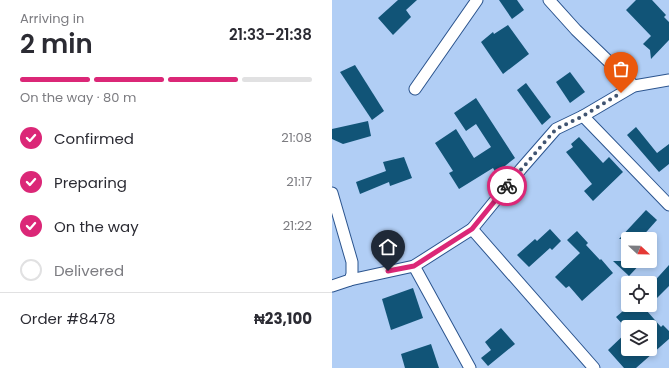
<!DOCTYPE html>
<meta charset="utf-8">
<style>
:root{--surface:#fff;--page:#f2f2f3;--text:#2b2b33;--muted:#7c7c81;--line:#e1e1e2;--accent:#db2777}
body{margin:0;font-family:Poppins,sans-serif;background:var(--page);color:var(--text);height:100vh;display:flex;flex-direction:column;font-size:15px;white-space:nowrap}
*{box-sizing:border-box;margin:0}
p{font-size:13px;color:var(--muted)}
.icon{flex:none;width:22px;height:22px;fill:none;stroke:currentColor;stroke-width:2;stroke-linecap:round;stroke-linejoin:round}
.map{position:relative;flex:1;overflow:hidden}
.sheet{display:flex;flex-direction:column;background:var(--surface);width:332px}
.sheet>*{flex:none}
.needle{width:26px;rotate:112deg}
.buttons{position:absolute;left:289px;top:232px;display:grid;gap:8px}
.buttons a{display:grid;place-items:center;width:36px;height:36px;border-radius:4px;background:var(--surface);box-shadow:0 2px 6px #0003;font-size:20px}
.pin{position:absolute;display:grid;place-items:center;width:34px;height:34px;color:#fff;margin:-41px -17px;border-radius:50% 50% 50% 0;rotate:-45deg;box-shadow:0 0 4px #0007}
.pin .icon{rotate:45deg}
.courier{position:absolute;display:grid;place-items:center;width:40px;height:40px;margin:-20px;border:3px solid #db2777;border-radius:50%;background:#fff;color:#222;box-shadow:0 1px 5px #0007}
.headline em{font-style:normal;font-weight:600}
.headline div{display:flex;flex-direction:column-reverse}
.headline{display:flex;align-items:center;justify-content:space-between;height:68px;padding:0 20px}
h1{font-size:26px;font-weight:600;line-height:30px}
.bar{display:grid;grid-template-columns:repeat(4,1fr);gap:6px 4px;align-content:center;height:48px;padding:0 20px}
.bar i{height:5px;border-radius:3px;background:var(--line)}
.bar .active{background:var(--accent)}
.bar p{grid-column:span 4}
.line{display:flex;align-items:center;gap:10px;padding:0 20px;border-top:1px solid var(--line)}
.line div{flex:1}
ol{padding:0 20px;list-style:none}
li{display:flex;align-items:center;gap:12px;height:44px}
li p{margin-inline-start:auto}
li .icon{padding:4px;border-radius:50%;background:var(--accent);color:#fff;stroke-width:4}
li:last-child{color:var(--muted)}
li i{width:22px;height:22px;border:2px solid var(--line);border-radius:50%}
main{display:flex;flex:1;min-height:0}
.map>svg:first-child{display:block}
.building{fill:#115477}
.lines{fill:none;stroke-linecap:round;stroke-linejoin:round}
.street-casing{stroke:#2b548e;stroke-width:13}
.street{stroke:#fff;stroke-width:11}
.done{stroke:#405471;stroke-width:4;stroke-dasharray:0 7.2}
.route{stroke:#db2777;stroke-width:5}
</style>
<main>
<section class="sheet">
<div class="headline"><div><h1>2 min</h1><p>Arriving in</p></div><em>21:33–21:38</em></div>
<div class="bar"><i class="active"></i><i class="active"></i><i class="active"></i><i></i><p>On the way · 80 m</p></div>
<ol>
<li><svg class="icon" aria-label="check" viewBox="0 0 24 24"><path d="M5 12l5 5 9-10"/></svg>Confirmed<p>21:08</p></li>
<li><svg class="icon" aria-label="check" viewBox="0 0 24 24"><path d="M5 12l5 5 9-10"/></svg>Preparing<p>21:17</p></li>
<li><svg class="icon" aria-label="check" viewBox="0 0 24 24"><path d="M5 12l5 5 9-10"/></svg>On the way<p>21:22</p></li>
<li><i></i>Delivered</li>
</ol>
<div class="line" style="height:52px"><div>Order #8478</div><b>₦23,100</b></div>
</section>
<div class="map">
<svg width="337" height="368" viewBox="0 0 337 368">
<rect width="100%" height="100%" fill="#b1cef5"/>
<g class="building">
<polygon points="66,0 85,0 74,10 79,17 61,35 46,18"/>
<polygon points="167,0 185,0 192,10 180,19"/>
<polygon points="304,0 320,0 334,15 332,17 337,22 337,40 319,59 318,50 311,44 319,36 294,10"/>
<polygon points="176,25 197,54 171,74 149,42 161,32 162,34"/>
<polygon points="23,65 52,111 40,120 8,72"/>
<polygon points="238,72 253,92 238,103 224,82"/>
<polygon points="194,83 219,117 210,125 185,90"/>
<polygon points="144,98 183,158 164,173 161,168 127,189 117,173 121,171 103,143 124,129 142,158 159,147 144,124 134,131 122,113"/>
<polygon points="36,121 39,136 11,144 0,139 0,129"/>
<polygon points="304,127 325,153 337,144 337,164 327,172 295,135"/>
<polygon points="247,137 271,163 277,157 291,172 261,201 252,191 260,184 234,152 241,147 239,144"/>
<polygon points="72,157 80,178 58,186 57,182 28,194 24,182 54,171 51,162"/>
<polygon points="314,210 325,220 308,239 287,239"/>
<polygon points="218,229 229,241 220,250 218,248 197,267 185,255 203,239 205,241"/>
<polygon points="245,231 256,243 254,245 268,260 269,259 281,273 250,301 237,286 234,288 223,277 248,253 235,240"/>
<polygon points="281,261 311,261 297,276"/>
<polygon points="337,265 337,286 318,305 322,305 315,311 329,327 331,325 337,331 337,339 304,368 292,368 276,350 296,331 296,349 318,349 318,327 293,327 284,317 298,305 318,305 318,286"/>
<polygon points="81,288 91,318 59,330 50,299"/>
<polygon points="169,328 183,344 156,366 149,358 159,350 153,342"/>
<polygon points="99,344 107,368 73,368 69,354"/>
</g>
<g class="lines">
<defs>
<g id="street">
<polyline points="217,0 244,30 302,86"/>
<polyline points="83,89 145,0"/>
<polyline points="251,116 337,205"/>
<polyline points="0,193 20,262 20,274 18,280 0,286"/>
<polyline points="140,229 262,368"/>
<polyline points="82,266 138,368"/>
<polyline points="18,280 82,266 140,229 189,169 224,129 251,116 302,86 337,80"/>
</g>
</defs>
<use href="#street" class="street-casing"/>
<use href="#street" class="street"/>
</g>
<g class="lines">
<polyline class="done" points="175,186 224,129 251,116 289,93"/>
<polyline class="route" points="56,271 82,266 140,229 175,186"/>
</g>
</svg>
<div class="buttons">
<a><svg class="needle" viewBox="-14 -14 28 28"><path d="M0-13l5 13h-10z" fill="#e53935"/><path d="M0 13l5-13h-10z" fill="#7c7c81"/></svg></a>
<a><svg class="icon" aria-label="locate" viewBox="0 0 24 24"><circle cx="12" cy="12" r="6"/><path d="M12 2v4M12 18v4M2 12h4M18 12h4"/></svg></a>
<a><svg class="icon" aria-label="layers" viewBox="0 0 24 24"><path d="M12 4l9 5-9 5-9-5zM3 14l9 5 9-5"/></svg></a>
</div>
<div class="pin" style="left:289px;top:93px;background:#ea580c"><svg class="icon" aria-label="bag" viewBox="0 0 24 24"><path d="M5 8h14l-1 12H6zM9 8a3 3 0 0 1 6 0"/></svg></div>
<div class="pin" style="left:56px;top:271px;background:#1f2937"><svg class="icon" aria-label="home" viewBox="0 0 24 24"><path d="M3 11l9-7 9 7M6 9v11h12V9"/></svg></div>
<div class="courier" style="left:175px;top:186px"><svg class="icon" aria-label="bike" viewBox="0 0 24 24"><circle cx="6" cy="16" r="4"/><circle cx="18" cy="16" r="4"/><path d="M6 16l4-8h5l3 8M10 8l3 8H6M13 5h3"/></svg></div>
</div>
</main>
